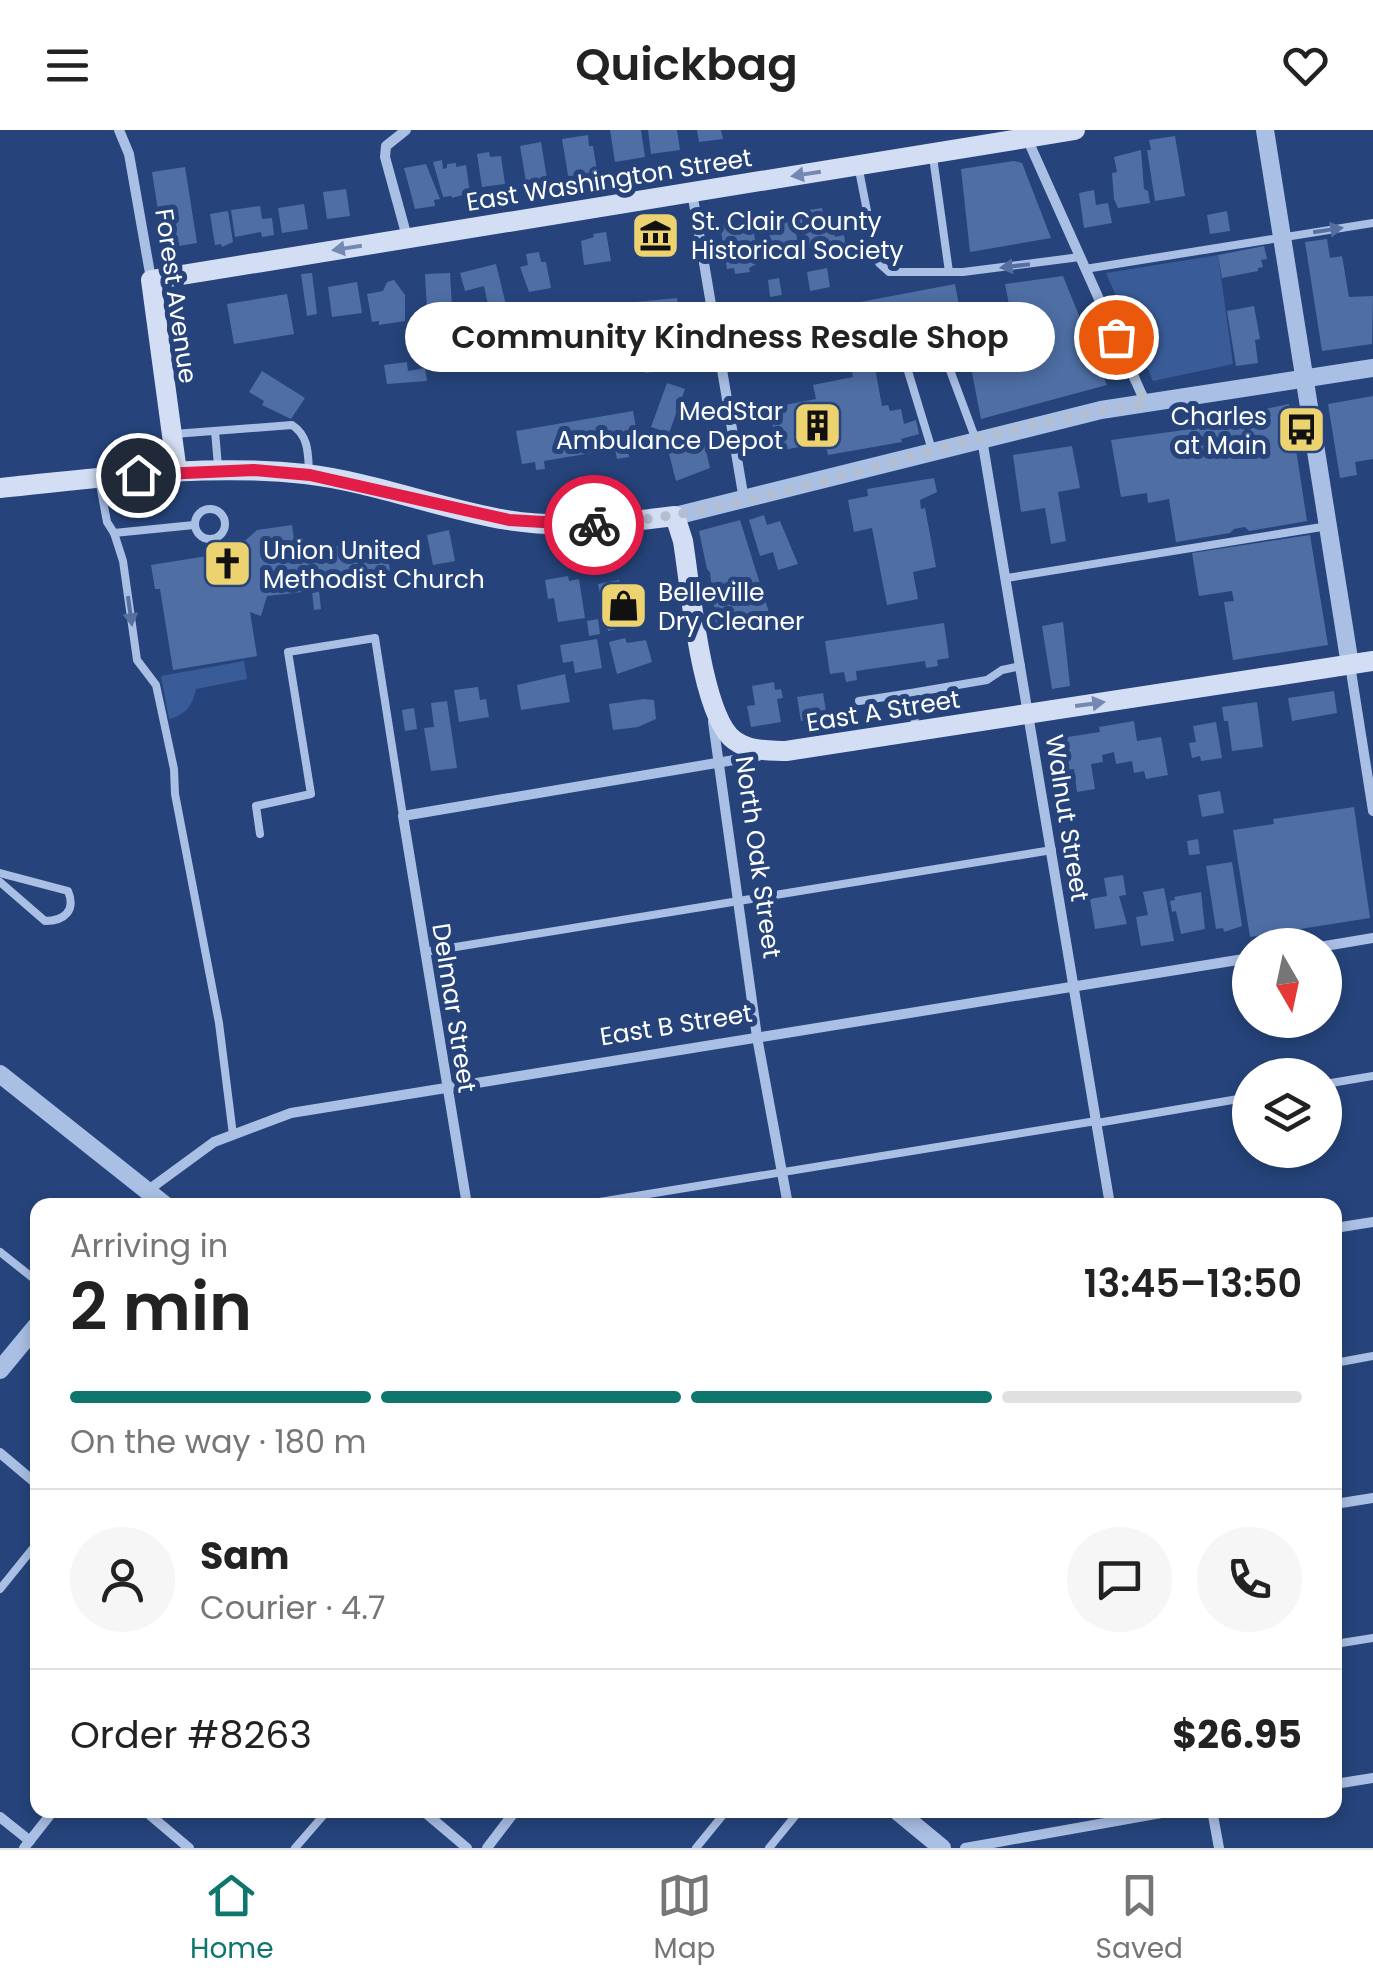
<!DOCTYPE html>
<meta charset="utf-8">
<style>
:root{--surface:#fff;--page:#f6f6f6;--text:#222;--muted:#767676;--line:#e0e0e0;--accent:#0f766e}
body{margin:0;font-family:Poppins,sans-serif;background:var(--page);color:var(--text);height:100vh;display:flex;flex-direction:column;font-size:38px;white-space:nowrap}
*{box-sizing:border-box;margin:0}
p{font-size:32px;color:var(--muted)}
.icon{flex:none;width:55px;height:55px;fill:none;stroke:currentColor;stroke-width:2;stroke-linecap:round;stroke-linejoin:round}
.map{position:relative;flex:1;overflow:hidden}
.details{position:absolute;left:30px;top:1068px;width:1312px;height:620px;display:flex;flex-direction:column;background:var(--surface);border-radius:20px;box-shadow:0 5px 15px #0003}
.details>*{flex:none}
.needle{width:65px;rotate:171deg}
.fabs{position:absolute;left:1232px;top:798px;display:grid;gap:20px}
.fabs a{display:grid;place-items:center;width:110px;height:110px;border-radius:50%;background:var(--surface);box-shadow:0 5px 15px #0003;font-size:50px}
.pin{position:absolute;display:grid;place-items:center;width:85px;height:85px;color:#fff;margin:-42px;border:5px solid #fff;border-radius:50%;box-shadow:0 2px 10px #0007}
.courier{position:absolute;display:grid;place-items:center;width:100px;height:100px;margin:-50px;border:8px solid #e11d48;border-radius:50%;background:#fff;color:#222;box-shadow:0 2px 12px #0007}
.bubble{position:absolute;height:70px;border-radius:35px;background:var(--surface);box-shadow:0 5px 15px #0003;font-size:32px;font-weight:600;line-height:70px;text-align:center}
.head em{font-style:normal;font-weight:600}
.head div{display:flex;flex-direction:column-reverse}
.head{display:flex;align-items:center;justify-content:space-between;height:170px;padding:0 40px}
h1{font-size:65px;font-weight:600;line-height:75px}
.bar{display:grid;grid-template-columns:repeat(4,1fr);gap:15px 10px;align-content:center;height:120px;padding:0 40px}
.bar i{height:12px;border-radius:8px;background:var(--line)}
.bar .active{background:var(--accent)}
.bar p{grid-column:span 4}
.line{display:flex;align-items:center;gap:25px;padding:0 40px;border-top:2px solid var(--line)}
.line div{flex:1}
.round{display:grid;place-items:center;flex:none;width:105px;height:105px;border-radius:52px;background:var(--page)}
header{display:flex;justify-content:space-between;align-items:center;height:130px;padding:0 40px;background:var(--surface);font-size:45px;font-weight:600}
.tabs{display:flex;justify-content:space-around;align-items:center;height:140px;border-top:2px solid var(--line);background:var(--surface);font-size:28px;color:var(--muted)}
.tabs a{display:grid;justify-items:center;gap:5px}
.tabs .active{color:var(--accent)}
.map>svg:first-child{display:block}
.green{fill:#395c99}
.building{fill:#4e6ea4}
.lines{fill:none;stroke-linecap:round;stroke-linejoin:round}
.service{stroke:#aabfe4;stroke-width:8}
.minor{stroke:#aabfe4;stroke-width:10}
.tertiary{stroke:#aabfe4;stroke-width:18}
.secondary{stroke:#d3def4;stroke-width:20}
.oneway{fill:#7489b1}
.oneway2{fill:#546fa0}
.done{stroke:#b3bed1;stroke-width:10;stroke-dasharray:0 18}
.route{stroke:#e11d48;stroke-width:12}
.labels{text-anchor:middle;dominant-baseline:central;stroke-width:10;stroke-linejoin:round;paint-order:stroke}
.street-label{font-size:25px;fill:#fff;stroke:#26447b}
.poi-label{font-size:25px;fill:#fff;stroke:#26447b;text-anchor:start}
</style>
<header><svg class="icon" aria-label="menu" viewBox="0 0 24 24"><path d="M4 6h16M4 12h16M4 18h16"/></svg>Quickbag<svg class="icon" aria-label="heart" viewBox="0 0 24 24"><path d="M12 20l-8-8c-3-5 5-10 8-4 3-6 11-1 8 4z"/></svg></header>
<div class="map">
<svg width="1373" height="1718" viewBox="0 0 1373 1718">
<rect width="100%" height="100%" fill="#26447b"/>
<g class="green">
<polygon points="1218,125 1233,234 1153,251 1106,143"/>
<path d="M 244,531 L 247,549 L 196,559 C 193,574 186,585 169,589 L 161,546 Z"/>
</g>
<g class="building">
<polygon points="610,0 641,0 645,27 615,32"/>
<polygon points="648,0 677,0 680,20 651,24"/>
<polygon points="697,0 721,0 723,9 699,12"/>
<polygon points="588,5 589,16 593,16 598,47 569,51 562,9"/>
<polygon points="1175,6 1185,66 1155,71 1147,20 1151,20 1149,10"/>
<polygon points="541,12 547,49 526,52 520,16"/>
<polygon points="1141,20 1144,59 1148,61 1150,73 1118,78 1114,69 1112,43 1117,42 1114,27"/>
<polygon points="489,22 490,27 501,26 505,54 482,57 477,24"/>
<polygon points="442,30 443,39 447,38 447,34 456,33 456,37 466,35 470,63 452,68 452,66 443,67 433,32"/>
<polygon points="1014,31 1022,33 1051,108 970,122 961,39"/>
<polygon points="426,34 440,69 434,70 435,76 415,79 404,38"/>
<polygon points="185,37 197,113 160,119 157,100 161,100 152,42"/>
<polygon points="346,59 350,86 327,89 323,62"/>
<polygon points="1094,60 1096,75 1108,73 1112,93 1084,98 1079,63"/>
<polygon points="304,74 308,99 282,103 278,78"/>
<polygon points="260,76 262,89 272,88 274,105 262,107 261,102 235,107 231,80"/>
<polygon points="822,78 823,83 831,82 835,107 844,105 846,119 812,122 811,118 803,119 799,89 803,89 802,81"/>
<polygon points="228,81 233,112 222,117 221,114 215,115 210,84"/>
<polygon points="1227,81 1230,101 1210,104 1207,85"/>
<polygon points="793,86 799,121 785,123 784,119 773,121 768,118 772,89"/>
<polygon points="674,88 678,117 638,123 634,93"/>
<polygon points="739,93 740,98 753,95 758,133 749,138 750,142 735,144 734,138 727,139 721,101 724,100 723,95"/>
<polygon points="606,102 611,131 584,135 581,111 594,107 593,104"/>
<polygon points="1327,109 1330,128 1342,126 1349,167 1373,166 1372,214 1322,221 1305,112"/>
<polygon points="1264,116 1267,129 1261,130 1263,137 1258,138 1258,141 1222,148 1218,125"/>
<polygon points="539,122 541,132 546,132 551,158 529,162 520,137 528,135 526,124"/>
<polygon points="496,134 506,175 489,179 484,156 465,161 460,143"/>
<polygon points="827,138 830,157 810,161 807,142"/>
<polygon points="312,143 317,184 307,186 301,144"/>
<polygon points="450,143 452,177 427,179 425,144"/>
<polygon points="1063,146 1107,255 981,289 965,207 942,210 936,179 875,189 878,204 869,205 882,276 888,275 890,281 901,279 904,294 916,290 919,304 901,309 902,312 828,325 825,312 778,321 769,278 816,269 813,255 853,247 839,176 955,154 964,202 1013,195 1005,154"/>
<polygon points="779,148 782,165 770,167 768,150"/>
<polygon points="394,150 405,165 405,191 379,195 379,191 372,192 367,164 383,161 387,152"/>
<polygon points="357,152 362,183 332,187 328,157"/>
<polygon points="287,164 294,204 234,214 227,174"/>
<polygon points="677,168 681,190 634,196 631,176 636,175 636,172"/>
<polygon points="1254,176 1260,209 1255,210 1258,233 1236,236 1227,181"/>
<polygon points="766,183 770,207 737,213 733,189"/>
<polygon points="519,188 523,202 512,205 509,190"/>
<polygon points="629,196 635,226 619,229 614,199"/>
<polygon points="685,216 687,238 645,243 643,220"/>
<polygon points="407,232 408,241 425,238 427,251 387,254 384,235"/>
<polygon points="262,241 305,268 291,289 262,275 264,271 249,262"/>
<polygon points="667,253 685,259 669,303 651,297"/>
<polygon points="1373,266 1373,329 1355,332 1357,345 1340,348 1328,274"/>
<polygon points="1289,274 1307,391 1249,401 1245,397 1234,399 1230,403 1176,412 1169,369 1148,373 1147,363 1121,367 1111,310 1199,298 1199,293"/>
<polygon points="633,281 639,314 627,316 629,327 617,329 615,319 544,331 545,339 536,340 535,332 522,334 516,301"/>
<polygon points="702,303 710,338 676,351 665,308"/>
<polygon points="1072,316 1080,358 1058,362 1066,411 1051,414 1045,378 1021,382 1013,325"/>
<polygon points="934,348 937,362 920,370 921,379 925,378 936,437 913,442 918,469 887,475 872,398 854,402 848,370 868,366 867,359"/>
<polygon points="764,385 767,395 780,391 798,434 778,440 773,422 760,426 749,390"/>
<polygon points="740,390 772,492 717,503 710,442 707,439 699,401"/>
<polygon points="292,395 294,410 304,408 306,420 386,410 390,441 325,449 326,459 319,460 321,479 314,480 312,461 267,466 261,486 250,482 257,526 173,540 160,459 155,459 151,435 232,422 257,400"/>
<polygon points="449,400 455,431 433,435 427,405"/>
<polygon points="1310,405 1328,515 1233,530 1224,472 1234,471 1232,461 1199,466 1192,423"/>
<polygon points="568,446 569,451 579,449 585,488 558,492 554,468 548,469 545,450"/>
<polygon points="619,450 622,461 639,457 647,492 608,501 598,454"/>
<polygon points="598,489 600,504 589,506 587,491"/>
<polygon points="1063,492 1070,556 1052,559 1042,496"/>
<polygon points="944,493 949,528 937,530 938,536 926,538 925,531 856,541 857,550 846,552 844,542 830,544 825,511"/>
<polygon points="625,508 627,513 646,510 652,532 617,544 609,512"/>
<polygon points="597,509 602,538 575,543 573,531 563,533 560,515"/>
<polygon points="565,544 570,572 521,580 517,555"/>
<polygon points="774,552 775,560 781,559 783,568 777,569 781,592 751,597 747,576 755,575 752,556"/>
<polygon points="478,557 480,570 486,569 489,587 459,592 454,560"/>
<polygon points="1334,561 1337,583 1292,591 1288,568"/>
<polygon points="823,563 827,587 801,591 797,567"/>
<polygon points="644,569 654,570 656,589 638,597 613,600 609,574"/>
<polygon points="447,571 457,638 431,641 424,598 434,597 431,573"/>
<polygon points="1257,572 1263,617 1232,621 1228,591 1224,591 1222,577"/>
<polygon points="414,578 417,599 405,601 402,580"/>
<polygon points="1134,591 1137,611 1161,607 1168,645 1146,649 1144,641 1134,643 1132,631 1116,634 1114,622 1102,625 1103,632 1091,634 1095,659 1077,662 1074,639 1066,640 1061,608 1100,602 1099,597"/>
<polygon points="1216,592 1222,628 1201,631 1200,626 1192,628 1189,613 1196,612 1193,596"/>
<polygon points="1220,661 1224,683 1202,687 1198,665"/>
<polygon points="1354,677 1370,788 1250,807 1233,700 1274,694 1273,689"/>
<polygon points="1198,709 1200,724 1189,725 1187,711"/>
<polygon points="1232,732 1242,796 1224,802 1223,798 1216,799 1206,736"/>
<polygon points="1123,745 1126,765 1119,766 1127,794 1095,799 1090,769 1107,766 1104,748"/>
<polygon points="1164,758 1174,811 1141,816 1136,787 1148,785 1143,762"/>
<polygon points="1201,762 1205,799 1181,804 1176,781 1172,782 1170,771 1175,770 1174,767"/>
</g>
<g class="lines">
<g class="service">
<polyline points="933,27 949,142"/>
<polyline points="858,35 875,122 879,133 889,142 963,142 1080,127"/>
<polyline points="1085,139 1373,93"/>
<polyline points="215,301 218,336"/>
<path d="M 174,304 L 292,295 C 309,306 308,324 309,342"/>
<polyline points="932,320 904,228 907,212 935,209 941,216 976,310"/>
<polyline points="99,349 107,392 114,403 194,395"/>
<circle cx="210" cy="394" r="15"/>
<polyline points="114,403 123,431 137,530 156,555 174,639 175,664 219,893 233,1005"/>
<polyline points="1007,448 1328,396"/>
<polyline points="911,563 987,550 1002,540 1021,536"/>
<polyline points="859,571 911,563 916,601"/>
<polyline points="260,704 256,676 311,664 288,522 375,508 403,686"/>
<path d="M 0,743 L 68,761 C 76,780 65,791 45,791 L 0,752"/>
<polyline points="425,822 1052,720"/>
<polyline points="1325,954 1373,946"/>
<polyline points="1097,993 1250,967"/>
<polyline points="581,1075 1096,991"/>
<polyline points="0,1122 38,1152"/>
<polyline points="1335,1233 1373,1226"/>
<polyline points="0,1459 38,1412"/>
<polyline points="1335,1514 1373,1508"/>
<polyline points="295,1718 328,1680"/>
<polyline points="696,1718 727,1680"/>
<polyline points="769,1718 800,1680"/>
</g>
<g class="minor">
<polyline points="119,0 129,24 151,149"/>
<polyline points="406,0 386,16 385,27 407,107"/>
<polyline points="1026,6 1146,274"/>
<polyline points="692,62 744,370"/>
<polyline points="982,309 1110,1075"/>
<polyline points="1350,535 1373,681"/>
<polyline points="713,592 757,907 788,1075"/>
<polyline points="1325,816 1373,808"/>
<polyline points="147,1061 214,1012 291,983 1250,828"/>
<polyline points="467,1075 403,686 758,626"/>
<polyline points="1335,1098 1373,1092"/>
<polyline points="0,1323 38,1355"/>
<polyline points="1335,1374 1373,1368"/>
<polyline points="1335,1654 1373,1648"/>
<polyline points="144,1680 189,1718"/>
<polyline points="422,1680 467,1718"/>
<polyline points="1212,1680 1219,1718"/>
<polyline points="0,1687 30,1711"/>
<polyline points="24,1718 54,1680"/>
<polyline points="487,1718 516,1680"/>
<polyline points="965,1718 1178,1680"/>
</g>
<g class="tertiary">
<polyline points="1265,0 1350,535"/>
<polyline points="675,386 1101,280 1373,238"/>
<polyline points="0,944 165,1075"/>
<polyline points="0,1240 38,1194"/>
<polyline points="896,1680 942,1718"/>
</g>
<g class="secondary">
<polyline points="177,342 151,150 1075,0"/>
<path d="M 0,358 C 101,348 204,333 305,344 C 374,352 440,379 507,390 C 563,399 619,393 675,386 L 683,411 C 690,453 701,586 734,610 C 750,622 768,620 786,621 L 1373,531"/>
</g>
</g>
<defs><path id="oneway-solid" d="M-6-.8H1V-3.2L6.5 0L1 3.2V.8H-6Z" transform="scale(2.5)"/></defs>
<g class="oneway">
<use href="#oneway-solid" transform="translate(806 44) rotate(171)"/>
<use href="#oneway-solid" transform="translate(347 118) rotate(171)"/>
<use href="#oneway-solid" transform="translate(1090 574) rotate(-8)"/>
</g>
<g class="oneway2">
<use href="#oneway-solid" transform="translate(1328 100) rotate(-9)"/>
<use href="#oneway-solid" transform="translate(1015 136) rotate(173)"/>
<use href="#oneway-solid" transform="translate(130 481) rotate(82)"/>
</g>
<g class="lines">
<path class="done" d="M 594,395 C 782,380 959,299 1146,274 L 1116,207"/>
<polyline class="route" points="138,345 254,340 310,345 509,390 594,395"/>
</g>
<defs>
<symbol id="museum-square" viewBox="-11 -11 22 22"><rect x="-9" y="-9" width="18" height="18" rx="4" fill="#edd36f" stroke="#26447b"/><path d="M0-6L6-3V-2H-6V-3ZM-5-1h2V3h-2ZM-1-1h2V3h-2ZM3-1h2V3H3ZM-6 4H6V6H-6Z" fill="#111"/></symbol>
<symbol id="building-square" viewBox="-11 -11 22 22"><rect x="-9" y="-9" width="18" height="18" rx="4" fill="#edd36f" stroke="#26447b"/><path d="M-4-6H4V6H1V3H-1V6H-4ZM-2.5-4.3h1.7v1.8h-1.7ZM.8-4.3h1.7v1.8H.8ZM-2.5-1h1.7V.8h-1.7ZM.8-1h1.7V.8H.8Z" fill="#111"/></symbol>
<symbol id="bus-square" viewBox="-11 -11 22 22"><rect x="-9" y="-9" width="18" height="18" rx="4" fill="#edd36f" stroke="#26447b"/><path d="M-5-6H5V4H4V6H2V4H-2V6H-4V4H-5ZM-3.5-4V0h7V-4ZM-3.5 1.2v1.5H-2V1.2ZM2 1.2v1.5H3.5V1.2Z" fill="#111"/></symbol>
<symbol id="church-square" viewBox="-11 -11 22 22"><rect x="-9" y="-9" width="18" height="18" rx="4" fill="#edd36f" stroke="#26447b"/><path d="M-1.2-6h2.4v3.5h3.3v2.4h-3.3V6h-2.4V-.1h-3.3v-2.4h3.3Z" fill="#111"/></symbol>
<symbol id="shop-square" viewBox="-11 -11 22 22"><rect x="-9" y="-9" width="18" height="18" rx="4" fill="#edd36f" stroke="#26447b"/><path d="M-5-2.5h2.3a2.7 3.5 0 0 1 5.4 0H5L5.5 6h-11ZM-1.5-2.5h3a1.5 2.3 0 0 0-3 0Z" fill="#111"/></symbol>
</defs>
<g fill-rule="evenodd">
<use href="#museum-square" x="628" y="78" width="55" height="55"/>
<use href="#building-square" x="790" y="268" width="55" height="55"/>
<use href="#bus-square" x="1274" y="272" width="55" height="55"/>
<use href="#church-square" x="200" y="406" width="55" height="55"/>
<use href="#shop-square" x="596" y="448" width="55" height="55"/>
</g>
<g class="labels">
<g class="street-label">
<text transform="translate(609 50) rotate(-9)">East Washington Street</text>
<text transform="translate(176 166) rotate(82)">Forest Avenue</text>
<text transform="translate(883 581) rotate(-9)">East A Street</text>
<text transform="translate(1067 688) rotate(81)">Walnut Street</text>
<text transform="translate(758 727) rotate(82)">North Oak Street</text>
<text transform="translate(454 878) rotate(81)">Delmar Street</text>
<text transform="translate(676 895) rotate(-9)">East B Street</text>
</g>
<g class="poi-label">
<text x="691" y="91">St. Clair County<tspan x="691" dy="29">Historical Society</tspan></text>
<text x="783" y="281" text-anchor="end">MedStar<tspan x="783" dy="29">Ambulance Depot</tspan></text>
<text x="1267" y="286" text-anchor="end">Charles<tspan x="1267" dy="29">at Main</tspan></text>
<text x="263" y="420">Union United<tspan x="263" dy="29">Methodist Church</tspan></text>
<text x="658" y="462">Belleville<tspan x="658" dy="29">Dry Cleaner</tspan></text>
</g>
</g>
</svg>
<div class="fabs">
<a><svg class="needle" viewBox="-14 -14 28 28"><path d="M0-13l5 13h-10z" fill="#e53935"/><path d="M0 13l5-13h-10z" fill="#767676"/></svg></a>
<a><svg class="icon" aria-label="layers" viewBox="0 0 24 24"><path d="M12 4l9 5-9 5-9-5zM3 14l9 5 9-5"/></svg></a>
</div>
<div class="pin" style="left:1116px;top:207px;background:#ea580c"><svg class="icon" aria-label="bag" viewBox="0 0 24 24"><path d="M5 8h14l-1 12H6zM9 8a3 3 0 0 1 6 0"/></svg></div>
<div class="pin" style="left:138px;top:345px;background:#1f2937"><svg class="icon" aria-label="home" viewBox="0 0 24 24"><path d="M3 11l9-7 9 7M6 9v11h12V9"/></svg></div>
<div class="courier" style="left:594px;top:395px"><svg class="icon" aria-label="bike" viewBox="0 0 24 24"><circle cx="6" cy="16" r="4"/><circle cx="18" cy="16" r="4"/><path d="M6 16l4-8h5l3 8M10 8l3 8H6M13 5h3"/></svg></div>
<div class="bubble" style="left:405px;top:172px;width:650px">Community Kindness Resale Shop</div>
<section class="details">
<div class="head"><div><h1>2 min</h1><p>Arriving in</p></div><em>13:45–13:50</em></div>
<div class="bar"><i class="active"></i><i class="active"></i><i class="active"></i><i></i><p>On the way · 180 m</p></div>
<div class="line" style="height:180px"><a class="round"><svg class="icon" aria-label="person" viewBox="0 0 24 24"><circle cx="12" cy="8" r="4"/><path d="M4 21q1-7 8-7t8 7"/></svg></a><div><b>Sam</b><p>Courier · 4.7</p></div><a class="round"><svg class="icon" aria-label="chat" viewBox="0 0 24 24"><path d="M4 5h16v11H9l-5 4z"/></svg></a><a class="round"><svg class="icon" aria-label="phone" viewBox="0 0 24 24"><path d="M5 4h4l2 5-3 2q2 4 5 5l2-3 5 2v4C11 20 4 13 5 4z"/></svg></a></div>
<div class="line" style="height:130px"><div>Order #8263</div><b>$26.95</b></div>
</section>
</div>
<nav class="tabs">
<a class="active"><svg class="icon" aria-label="home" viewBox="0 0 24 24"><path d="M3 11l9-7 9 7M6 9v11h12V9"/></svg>Home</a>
<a><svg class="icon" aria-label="map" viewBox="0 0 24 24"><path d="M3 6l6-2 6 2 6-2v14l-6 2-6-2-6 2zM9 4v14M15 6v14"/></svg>Map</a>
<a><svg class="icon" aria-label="saved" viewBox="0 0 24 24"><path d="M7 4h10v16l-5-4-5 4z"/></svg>Saved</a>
</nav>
